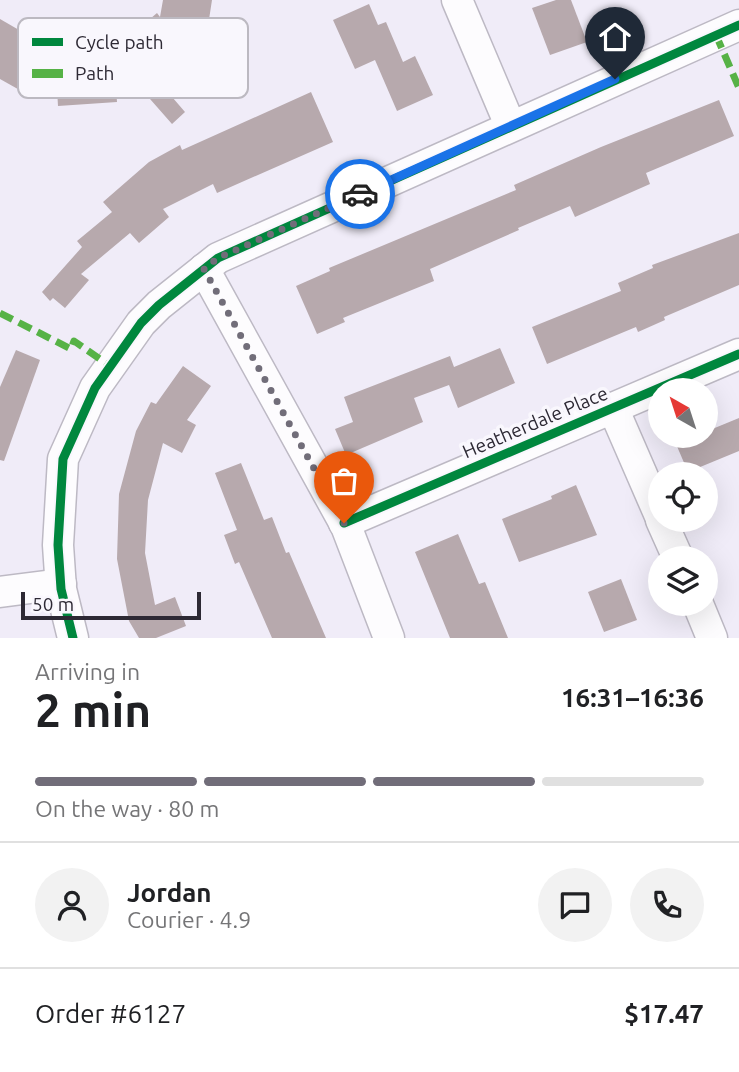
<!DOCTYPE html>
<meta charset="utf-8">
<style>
:root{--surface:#fff;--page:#f2f2f2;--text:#202124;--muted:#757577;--line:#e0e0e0;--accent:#716d79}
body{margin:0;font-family:Ubuntu,sans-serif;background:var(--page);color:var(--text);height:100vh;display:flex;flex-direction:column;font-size:26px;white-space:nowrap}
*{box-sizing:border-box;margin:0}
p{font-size:23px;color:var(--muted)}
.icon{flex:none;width:38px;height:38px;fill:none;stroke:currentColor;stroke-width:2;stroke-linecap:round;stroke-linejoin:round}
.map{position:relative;height:638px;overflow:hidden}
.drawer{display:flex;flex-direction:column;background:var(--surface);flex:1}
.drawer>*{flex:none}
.needle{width:46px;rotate:321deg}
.controls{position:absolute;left:648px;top:378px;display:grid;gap:14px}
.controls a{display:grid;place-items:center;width:70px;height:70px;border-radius:50%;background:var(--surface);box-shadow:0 7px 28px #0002;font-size:35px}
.scale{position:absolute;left:21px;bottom:18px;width:180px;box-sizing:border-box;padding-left:7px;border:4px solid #2d2934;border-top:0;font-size:19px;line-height:24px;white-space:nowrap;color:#2d2934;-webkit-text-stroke:5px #f9f7fd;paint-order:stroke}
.pin{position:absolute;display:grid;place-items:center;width:60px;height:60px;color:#fff;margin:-72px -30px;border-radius:50% 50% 50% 0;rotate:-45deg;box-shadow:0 0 7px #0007}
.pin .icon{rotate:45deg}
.courier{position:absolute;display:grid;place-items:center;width:70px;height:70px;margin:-35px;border:5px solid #1a73e8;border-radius:50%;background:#fff;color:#222;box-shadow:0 2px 9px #0007}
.summary em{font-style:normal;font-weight:700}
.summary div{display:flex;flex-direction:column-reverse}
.summary{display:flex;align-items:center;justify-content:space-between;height:119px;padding:0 35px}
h1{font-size:46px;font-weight:700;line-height:52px}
.bar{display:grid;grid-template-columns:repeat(4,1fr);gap:10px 7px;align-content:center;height:84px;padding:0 35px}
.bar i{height:9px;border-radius:5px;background:var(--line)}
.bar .on{background:var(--accent)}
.bar p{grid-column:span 4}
.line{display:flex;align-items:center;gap:18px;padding:0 35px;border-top:2px solid var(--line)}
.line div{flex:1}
.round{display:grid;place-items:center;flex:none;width:74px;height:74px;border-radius:37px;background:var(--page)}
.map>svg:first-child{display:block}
.building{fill:#b7a9ad}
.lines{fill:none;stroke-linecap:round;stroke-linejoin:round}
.minor-casing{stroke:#bdb9c4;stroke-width:33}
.minor{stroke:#fdfcfe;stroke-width:30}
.quiet{stroke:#56b246;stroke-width:7;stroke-dasharray:14 7;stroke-linecap:butt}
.cycleway-casing{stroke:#f9f7fd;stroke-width:13}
.cycleway{stroke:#00873e;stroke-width:9}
.done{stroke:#716d79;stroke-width:7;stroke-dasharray:0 12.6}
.route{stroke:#1a73e8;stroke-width:9}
.labels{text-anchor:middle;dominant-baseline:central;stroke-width:7;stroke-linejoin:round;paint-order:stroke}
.street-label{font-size:19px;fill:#2d2934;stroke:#f9f7fd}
.key{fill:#f9f7fd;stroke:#bcb9c1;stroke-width:2}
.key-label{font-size:19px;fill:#2d2934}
</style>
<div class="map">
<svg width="739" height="638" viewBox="0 0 739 638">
<rect width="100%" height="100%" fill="#f0ecf8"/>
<g class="building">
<polygon points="163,0 212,0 208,26 162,19 191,52 160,83 185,112 172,124 114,58 117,102 58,106 55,56 110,53 157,13 160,17"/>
<polygon points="556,0 571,0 587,42 550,55 532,8"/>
<polygon points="369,4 378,25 386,22 403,62 415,56 433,95 397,111 375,60 355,69 333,20"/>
<polygon points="0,19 57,52 32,97 0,79"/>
<polygon points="311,92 333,142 217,193 213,184 163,209 169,217 139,243 130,233 81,274 89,280 65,308 53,298 50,301 42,292 82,247 77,241 112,212 103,202 149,162 180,145 182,150"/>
<polygon points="719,100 734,136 646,173 650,184 575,217 570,206 518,228 519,230 430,269 434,281 343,318 345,322 317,334 296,286 330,271 329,268 516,190 514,185 601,147"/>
<polygon points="739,233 739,285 664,317 665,320 638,332 636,327 547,364 532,327 621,291 618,283 653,268 652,265"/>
<polygon points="500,348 515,383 458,408 449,385 414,398 423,422 346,455 335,429 353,422 344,397 450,356 454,367"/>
<polygon points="16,350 40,360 4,461 0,460 0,387"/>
<polygon points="183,366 211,386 187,420 196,425 182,453 163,443 148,500 145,553 155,605 175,597 186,626 156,638 139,638 129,621 117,559 119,494 136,431 151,402 156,404"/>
<polygon points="739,418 739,451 688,472 676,444 696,436 705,436 705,432"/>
<polygon points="241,463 264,520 272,517 286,553 289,552 326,638 272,638 239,562 235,564 224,535 237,530 215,473"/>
<polygon points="576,485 597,535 519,562 502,519 552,499 551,496"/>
<polygon points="458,534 479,584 485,582 508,638 450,638 415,552"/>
<polygon points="621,579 637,620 604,632 588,592"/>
</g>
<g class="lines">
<defs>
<g id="minor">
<polyline points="457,0 510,125"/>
<polyline points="204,269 346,526 389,638"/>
<polyline points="613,408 660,516"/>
<polyline points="661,520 678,558"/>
<polyline points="344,523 739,354"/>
<polyline points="0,592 61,584"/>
<polyline points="698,604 712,638"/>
<polyline points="73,638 61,589 58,545 63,459 95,388 141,323 159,305 218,258 739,25"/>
</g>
</defs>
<use href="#minor" class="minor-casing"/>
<use href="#minor" class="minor"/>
<g class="quiet">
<polyline points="716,35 739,88"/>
<polyline points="0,313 71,349 74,341 110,366"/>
</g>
<defs>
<g id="cycleway">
<polyline points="344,523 739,354"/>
<polyline points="73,638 61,589 58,545 63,459 95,388 141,323 159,305 218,258 739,25"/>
</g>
</defs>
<use href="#cycleway" class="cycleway-casing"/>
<use href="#cycleway" class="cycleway"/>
</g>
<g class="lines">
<polyline class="done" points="344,523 204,269 218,258 360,194"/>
<polyline class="route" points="360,194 615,79"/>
</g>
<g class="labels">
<g class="street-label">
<text transform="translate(535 422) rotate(-23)">Heatherdale Place</text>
</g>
</g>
<rect x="18" y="18" width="230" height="80" rx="10" class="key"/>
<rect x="32" y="38" width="31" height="8" fill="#00873e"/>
<rect x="32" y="69" width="31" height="9" fill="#56b246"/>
<g class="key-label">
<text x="75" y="49">Cycle path</text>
<text x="75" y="80">Path</text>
</g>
</svg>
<div class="controls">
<a><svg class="needle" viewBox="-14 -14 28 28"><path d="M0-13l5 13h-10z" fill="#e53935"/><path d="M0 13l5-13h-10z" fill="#757577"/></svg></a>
<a><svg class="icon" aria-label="locate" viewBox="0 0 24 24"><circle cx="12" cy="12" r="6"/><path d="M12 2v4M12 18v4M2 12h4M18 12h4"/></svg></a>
<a><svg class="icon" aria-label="layers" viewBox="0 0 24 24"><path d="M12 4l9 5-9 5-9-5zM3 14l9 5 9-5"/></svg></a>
</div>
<div class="scale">50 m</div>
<div class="pin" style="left:344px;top:523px;background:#ea580c"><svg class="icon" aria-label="bag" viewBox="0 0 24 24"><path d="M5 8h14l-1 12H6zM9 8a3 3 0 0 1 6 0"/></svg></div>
<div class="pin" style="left:615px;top:79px;background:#1f2937"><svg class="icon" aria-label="home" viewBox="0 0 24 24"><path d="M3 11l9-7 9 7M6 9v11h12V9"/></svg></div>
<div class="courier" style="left:360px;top:194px"><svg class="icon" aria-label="car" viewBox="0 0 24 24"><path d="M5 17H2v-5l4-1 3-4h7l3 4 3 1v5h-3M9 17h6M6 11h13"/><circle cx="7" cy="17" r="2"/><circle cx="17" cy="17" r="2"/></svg></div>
</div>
<section class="drawer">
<div class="summary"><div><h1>2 min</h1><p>Arriving in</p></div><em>16:31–16:36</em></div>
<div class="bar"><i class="on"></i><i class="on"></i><i class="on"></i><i></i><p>On the way · 80 m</p></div>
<div class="line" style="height:126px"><a class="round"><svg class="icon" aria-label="person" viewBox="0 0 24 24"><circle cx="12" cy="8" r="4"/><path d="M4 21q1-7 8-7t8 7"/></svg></a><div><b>Jordan</b><p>Courier · 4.9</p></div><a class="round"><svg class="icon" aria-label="chat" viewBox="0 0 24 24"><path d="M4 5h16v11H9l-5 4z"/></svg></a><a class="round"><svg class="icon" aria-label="phone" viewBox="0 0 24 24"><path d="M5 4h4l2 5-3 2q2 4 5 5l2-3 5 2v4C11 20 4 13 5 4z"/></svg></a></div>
<div class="line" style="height:91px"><div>Order #6127</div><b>$17.47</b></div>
</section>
